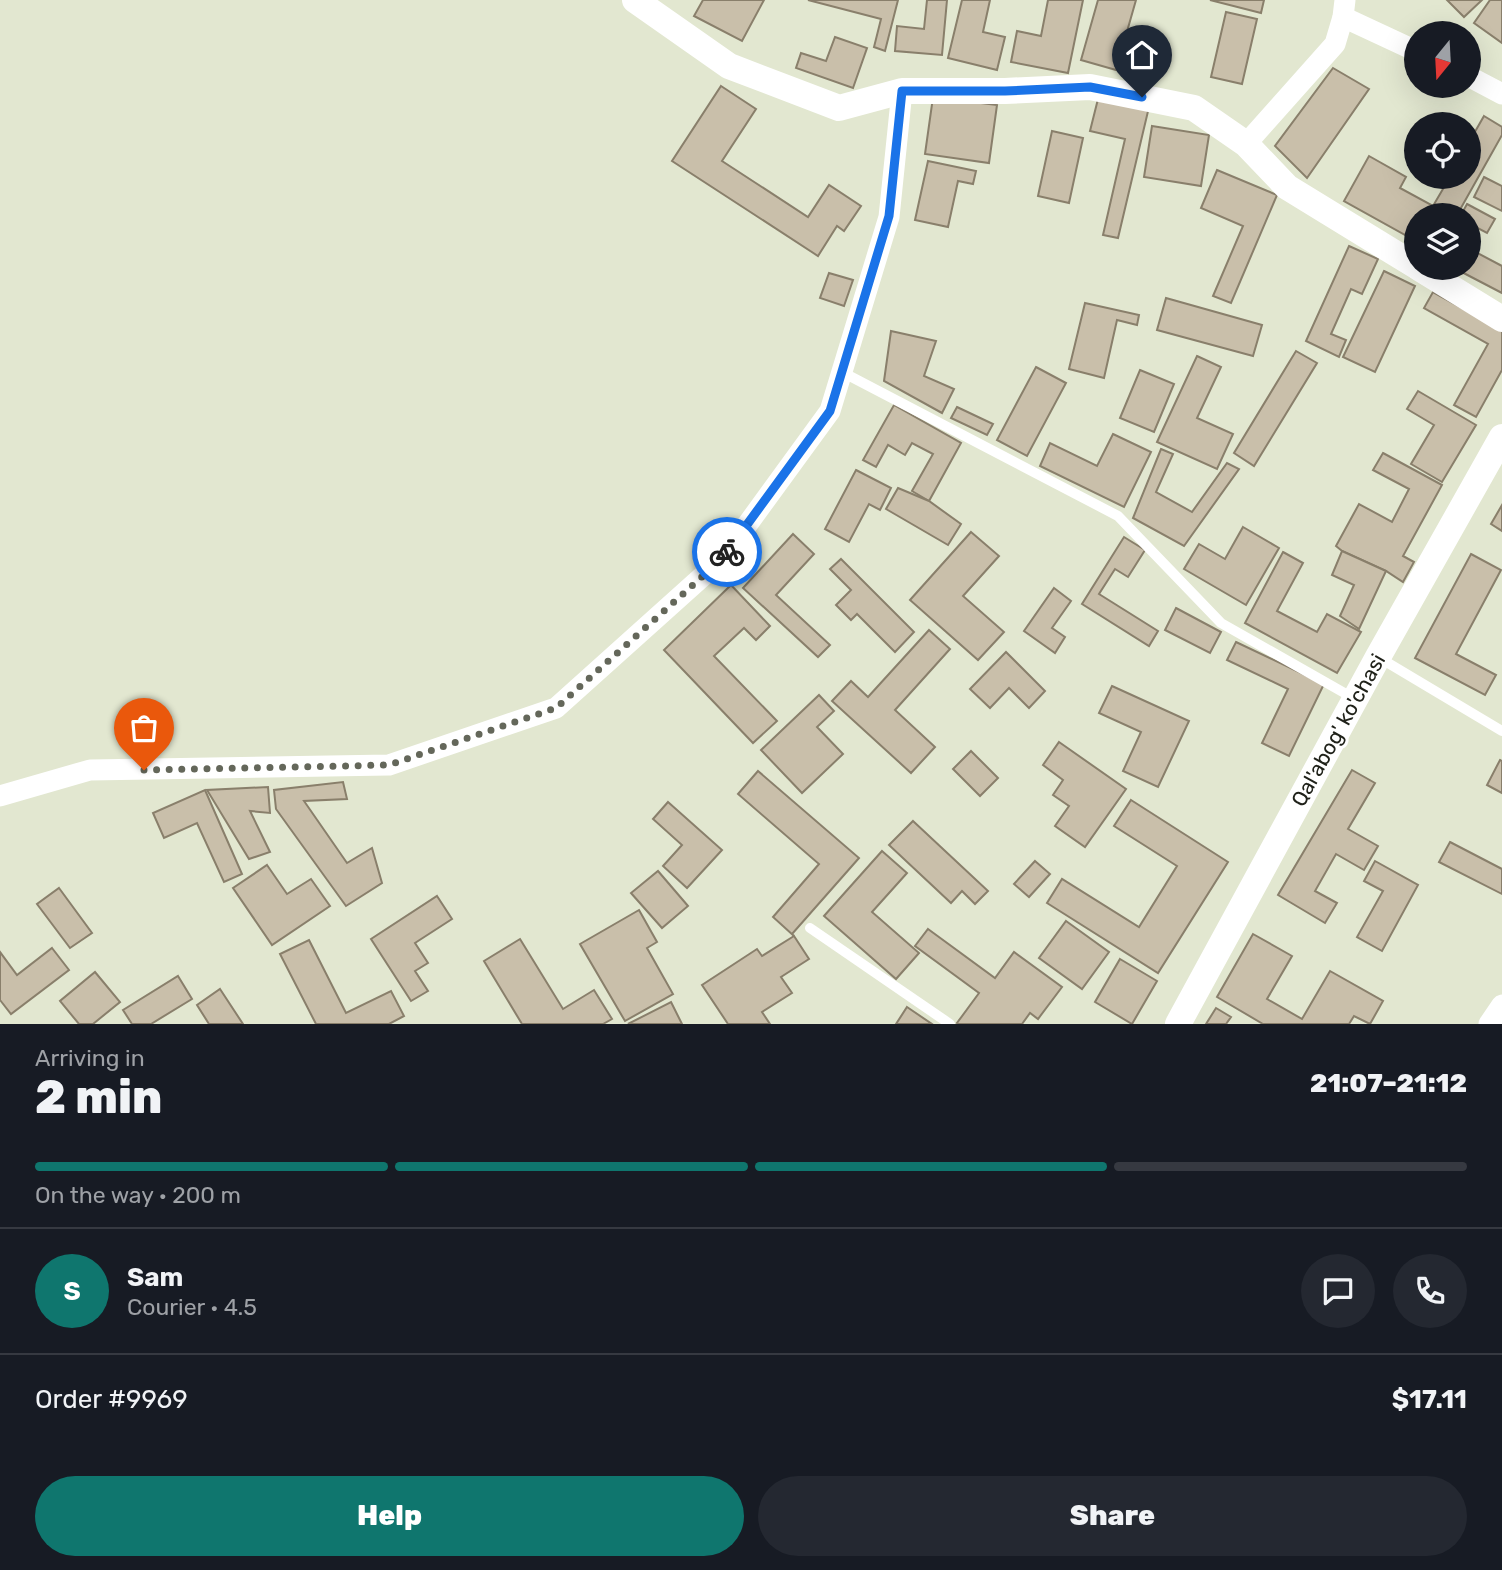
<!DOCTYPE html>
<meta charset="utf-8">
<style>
:root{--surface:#171b24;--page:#242831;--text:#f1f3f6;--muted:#9ea1a6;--line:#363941;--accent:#0f766e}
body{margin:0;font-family:Rubik,sans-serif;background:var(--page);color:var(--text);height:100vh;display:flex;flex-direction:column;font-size:26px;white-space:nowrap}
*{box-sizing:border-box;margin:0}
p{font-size:23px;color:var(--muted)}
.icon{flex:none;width:38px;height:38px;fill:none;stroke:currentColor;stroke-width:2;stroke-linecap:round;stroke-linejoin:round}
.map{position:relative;height:1024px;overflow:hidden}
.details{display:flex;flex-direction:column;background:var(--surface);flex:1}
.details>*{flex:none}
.needle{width:46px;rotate:198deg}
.controls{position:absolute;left:1404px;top:21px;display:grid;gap:14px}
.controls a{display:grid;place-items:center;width:77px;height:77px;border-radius:50%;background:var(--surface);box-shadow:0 7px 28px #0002;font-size:35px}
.pin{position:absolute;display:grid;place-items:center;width:60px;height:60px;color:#fff;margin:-72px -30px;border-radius:50% 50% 50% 0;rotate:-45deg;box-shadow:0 0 7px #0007}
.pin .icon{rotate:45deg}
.courier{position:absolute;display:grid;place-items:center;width:70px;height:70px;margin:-35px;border:5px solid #1a73e8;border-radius:50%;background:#fff;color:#222;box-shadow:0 2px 9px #0007}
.summary em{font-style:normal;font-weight:800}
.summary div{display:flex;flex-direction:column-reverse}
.summary{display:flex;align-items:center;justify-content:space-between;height:119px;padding:0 35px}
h1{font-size:46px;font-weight:800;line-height:52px}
.bar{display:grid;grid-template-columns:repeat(4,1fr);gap:10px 7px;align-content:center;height:84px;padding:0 35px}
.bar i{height:9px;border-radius:5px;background:var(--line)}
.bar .selected{background:var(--accent)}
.bar p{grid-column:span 4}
.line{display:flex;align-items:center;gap:18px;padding:0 35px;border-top:2px solid var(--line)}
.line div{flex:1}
.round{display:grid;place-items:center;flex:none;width:74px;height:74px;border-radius:37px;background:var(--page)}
.primary-button{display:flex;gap:14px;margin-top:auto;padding:14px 35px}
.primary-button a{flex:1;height:80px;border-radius:42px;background:var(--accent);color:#fff;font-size:28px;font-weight:800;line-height:80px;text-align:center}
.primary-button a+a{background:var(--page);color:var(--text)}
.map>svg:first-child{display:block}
.building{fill:#c9bfaa;stroke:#897f6b;stroke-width:2}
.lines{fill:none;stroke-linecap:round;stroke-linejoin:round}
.service{stroke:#fff;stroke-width:10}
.minor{stroke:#fff;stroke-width:21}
.tertiary{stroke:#fff;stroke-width:26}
.done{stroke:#64675a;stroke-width:7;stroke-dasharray:0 12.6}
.route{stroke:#1a73e8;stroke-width:9}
.labels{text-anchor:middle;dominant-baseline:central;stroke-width:6;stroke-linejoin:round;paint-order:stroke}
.street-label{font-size:21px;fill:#20221a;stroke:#fff}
</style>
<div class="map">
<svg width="1502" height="1024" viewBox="0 0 1502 1024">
<rect width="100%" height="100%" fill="#e2e7d0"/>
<g class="building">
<polygon points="703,0 764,0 742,41 694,16"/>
<polygon points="808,0 898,0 885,51 874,47 881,19"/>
<polygon points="927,0 947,0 942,55 895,51 897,26 924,29"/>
<polygon points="962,0 990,0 983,32 1005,37 997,70 948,58"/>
<polygon points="1048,0 1083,0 1068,73 1011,62 1017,31 1041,36"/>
<polygon points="1098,0 1136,0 1116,70 1081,60"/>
<polygon points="1210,0 1264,0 1261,13"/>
<polygon points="1447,0 1482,0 1464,17"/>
<polygon points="1490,0 1502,0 1502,43 1474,23"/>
<polygon points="1226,12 1257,19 1242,84 1211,77"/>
<polygon points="835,37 867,48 853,88 796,68 801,53 826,61"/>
<polygon points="1333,68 1369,89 1307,178 1275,146"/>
<polygon points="721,86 756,109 722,161 808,217 829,185 861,206 844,231 837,226 818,256 672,161"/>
<polygon points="1099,95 1149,107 1118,238 1103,235 1125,139 1090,131"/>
<polygon points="933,97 997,105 989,163 925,154"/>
<polygon points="1484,116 1502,127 1502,135 1457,215 1416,215 1416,241 1344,201 1369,156 1406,177 1400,188 1433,206 1450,177 1468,177 1468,144"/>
<polygon points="1152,126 1209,135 1201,186 1144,177"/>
<polygon points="1052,131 1083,138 1069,203 1038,196"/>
<polygon points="928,161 976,171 973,184 958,181 948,227 915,220"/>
<polygon points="1217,170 1277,195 1231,303 1213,296 1243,226 1201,208"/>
<polygon points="1484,177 1502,186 1502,211 1474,197"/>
<polygon points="1467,204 1495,219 1487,233 1472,225 1468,231 1468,215 1461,215"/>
<polygon points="1349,246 1378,259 1362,294 1351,289 1331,334 1346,340 1339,357 1306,341"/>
<polygon points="1468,248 1502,266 1502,293 1454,268 1468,268"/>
<polygon points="1384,271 1415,286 1375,372 1343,357"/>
<polygon points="829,273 853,280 844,306 820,298"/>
<polygon points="1433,292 1502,330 1502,370 1476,417 1454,405 1488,344 1424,308"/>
<polygon points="1166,298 1262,325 1253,356 1157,330"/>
<polygon points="1085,303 1139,315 1137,325 1117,320 1104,378 1069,369"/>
<polygon points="891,331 936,341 924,376 954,389 942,413 884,381"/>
<polygon points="1296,351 1317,363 1254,466 1234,453"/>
<polygon points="1197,356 1221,367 1197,418 1233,434 1217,469 1157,442"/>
<polygon points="1036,367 1066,383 1027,456 997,440"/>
<polygon points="1140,370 1174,384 1154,432 1120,418"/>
<polygon points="1418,391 1476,425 1442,482 1411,464 1434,425 1407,409"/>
<polygon points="894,405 961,443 929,501 912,491 933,454 912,443 905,455 888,445 876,467 863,460"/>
<polygon points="957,407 993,424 987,435 951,418"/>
<polygon points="1113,434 1151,452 1124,507 1040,466 1050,443 1097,466"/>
<polygon points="1161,449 1173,454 1156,492 1192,512 1227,463 1239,469 1184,546 1133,518"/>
<polygon points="1383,453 1442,485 1403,556 1414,562 1403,582 1386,571 1342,551 1336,546 1359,504 1392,522 1409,489 1373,470"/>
<polygon points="856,470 891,488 880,510 869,504 849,542 825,529"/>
<polygon points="898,488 929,501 961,524 948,545 886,509"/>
<polygon points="1502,505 1502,531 1491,524"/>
<polygon points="1243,527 1279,548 1246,605 1184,569 1199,544 1225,559"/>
<polygon points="971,532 999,556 963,596 1004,632 978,660 910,600"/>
<polygon points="793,534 814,554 776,595 830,645 818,657 743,588"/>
<polygon points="1124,537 1145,550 1128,577 1115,569 1099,594 1158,631 1149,646 1082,604"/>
<polygon points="1342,551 1386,571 1359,629 1340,616 1354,585 1332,575"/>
<polygon points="1283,552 1303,563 1277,611 1317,632 1327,614 1361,632 1337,673 1245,623"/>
<polygon points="1471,554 1501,570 1456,654 1496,675 1485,695 1415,658"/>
<polygon points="841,559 914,632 895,652 857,614 851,620 836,605 851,590 830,569"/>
<polygon points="731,585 770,626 756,640 744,628 714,656 777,721 753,743 664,650"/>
<polygon points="1054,588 1071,601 1052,628 1065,637 1055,653 1024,631"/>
<polygon points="1176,608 1221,632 1210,653 1165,630"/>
<polygon points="929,630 950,649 895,710 935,747 911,773 832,701 851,681 868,697"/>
<polygon points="1236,642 1324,684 1289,756 1262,743 1288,689 1227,660"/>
<polygon points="1006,652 1045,691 1029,708 1009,688 990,708 970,689"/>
<polygon points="1112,686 1189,721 1158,787 1123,771 1141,732 1099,713"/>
<polygon points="819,695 834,711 817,727 843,754 802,793 761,750"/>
<polygon points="1059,742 1126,789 1085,847 1055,826 1069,806 1053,795 1063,780 1043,765"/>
<polygon points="971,751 998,778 980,796 953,769"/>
<polygon points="1500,760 1502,761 1502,793 1487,785"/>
<polygon points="1352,770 1375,783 1348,829 1378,846 1364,870 1336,854 1315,891 1337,903 1325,923 1278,895"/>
<polygon points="758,771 859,858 792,934 794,936 773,917 819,864 738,794"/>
<polygon points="343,782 347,799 304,801 347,863 372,848 382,883 346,906 276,809 274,790"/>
<polygon points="268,787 270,813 250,811 270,852 249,859 207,790"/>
<polygon points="205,790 242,874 224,882 197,823 164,838 153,813"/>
<polygon points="1131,800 1228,862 1158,973 1047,903 1062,879 1139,927 1177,866 1114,826"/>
<polygon points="668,802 722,850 687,888 663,866 682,845 653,819"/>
<polygon points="913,821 988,891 975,904 962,891 951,903 889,845"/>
<polygon points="1450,842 1502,869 1502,894 1439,862"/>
<polygon points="882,851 907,873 872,912 919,953 896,979 824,916"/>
<polygon points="1035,861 1050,874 1029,897 1014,884"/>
<polygon points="1375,861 1418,885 1382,951 1357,937 1383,891 1364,881"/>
<polygon points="267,865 287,894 311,879 330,906 272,945 233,888"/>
<polygon points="658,871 688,906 662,928 631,893"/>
<polygon points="59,888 92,933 70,948 37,904"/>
<polygon points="437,896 452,919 415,943 428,963 415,971 428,991 411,1001 371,939"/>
<polygon points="639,910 657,942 647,948 673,994 625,1021 580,944"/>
<polygon points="1066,921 1109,952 1082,989 1039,958"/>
<polygon points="928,929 995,978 1014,952 1062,987 1038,1019 1030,1013 1022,1024 959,1024 957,1023 979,993 915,946"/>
<polygon points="1253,934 1292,956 1267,999 1302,1019 1330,971 1383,1001 1370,1024 1354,1016 1349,1024 1263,1024 1217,997"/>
<polygon points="794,936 809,959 781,977 792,993 762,1012 770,1024 728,1024 702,985 757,949 762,956"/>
<polygon points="520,939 563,1009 594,990 612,1019 603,1024 522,1024 484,961"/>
<polygon points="309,940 346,1013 391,991 404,1016 389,1024 316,1024 280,954"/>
<polygon points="52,948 69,970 11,1014 0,1000 0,952 17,975"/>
<polygon points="1120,959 1157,981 1132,1024 1095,1002"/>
<polygon points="95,972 120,1002 93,1024 79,1024 60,1001"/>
<polygon points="178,976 192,999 151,1024 132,1024 123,1010"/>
<polygon points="220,989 243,1024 209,1024 197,1005"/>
<polygon points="671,1002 682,1024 628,1024"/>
<polygon points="907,1007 932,1024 896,1024"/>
<polygon points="1216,1008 1231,1017 1226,1024 1206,1024"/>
</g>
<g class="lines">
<g class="service">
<polyline points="842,372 1118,516 1221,623 1355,699"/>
<polyline points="1378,657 1502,731"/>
<polyline points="810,928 950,1024"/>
</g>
<g class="minor">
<polyline points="1343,17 1416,51"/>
<polyline points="1468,76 1502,94"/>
<polyline points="1246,144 1335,44 1343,17 1345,0"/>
<polyline points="0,796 90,770 389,765 556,708 723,558 830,411 889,217 902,91"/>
<polyline points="1489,1024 1502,1005"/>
</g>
<g class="tertiary">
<polyline points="635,0 729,66 839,108 902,91 1005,91 1090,87 1194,108 1246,144 1287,187 1416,266"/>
<polyline points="1419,268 1502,319"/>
<polyline points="1178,1024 1378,657 1502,437"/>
</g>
</g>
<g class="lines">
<polyline class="done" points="144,770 389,765 556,708 723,558 727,552"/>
<polyline class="route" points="727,552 830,411 889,216 902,91 1005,91 1090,87 1142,97"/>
</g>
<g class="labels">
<g class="street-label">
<text transform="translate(1338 730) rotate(-61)">Qal'abog' ko'chasi</text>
</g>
</g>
</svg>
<div class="controls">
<a><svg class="needle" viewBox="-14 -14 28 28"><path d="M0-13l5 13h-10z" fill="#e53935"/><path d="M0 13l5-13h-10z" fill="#9ea1a6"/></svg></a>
<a><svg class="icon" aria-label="locate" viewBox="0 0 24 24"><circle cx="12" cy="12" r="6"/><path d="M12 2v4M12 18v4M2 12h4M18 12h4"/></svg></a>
<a><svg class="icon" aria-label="layers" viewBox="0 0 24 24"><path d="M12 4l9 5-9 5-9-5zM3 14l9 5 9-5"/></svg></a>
</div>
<div class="pin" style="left:144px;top:770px;background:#ea580c"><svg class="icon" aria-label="bag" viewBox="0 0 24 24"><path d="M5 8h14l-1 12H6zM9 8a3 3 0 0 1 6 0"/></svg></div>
<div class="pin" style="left:1142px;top:97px;background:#1f2937"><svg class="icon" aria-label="home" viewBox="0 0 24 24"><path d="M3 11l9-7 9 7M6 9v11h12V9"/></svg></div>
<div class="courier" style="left:727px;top:552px"><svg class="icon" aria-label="bike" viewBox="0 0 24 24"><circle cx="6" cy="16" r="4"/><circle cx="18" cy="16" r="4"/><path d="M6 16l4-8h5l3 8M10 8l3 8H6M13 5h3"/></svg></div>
</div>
<section class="details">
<div class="summary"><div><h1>2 min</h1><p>Arriving in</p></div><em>21:07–21:12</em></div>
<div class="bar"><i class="selected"></i><i class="selected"></i><i class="selected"></i><i></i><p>On the way · 200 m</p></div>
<div class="line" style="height:126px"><b class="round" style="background:var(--accent);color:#fff">S</b><div><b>Sam</b><p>Courier · 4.5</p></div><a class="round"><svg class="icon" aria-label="chat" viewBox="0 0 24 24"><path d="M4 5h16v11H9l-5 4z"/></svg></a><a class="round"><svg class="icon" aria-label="phone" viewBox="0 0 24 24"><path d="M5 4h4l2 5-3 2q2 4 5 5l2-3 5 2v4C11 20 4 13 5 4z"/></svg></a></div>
<div class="line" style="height:91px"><div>Order #9969</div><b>$17.11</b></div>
<div class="primary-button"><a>Help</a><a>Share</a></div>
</section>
